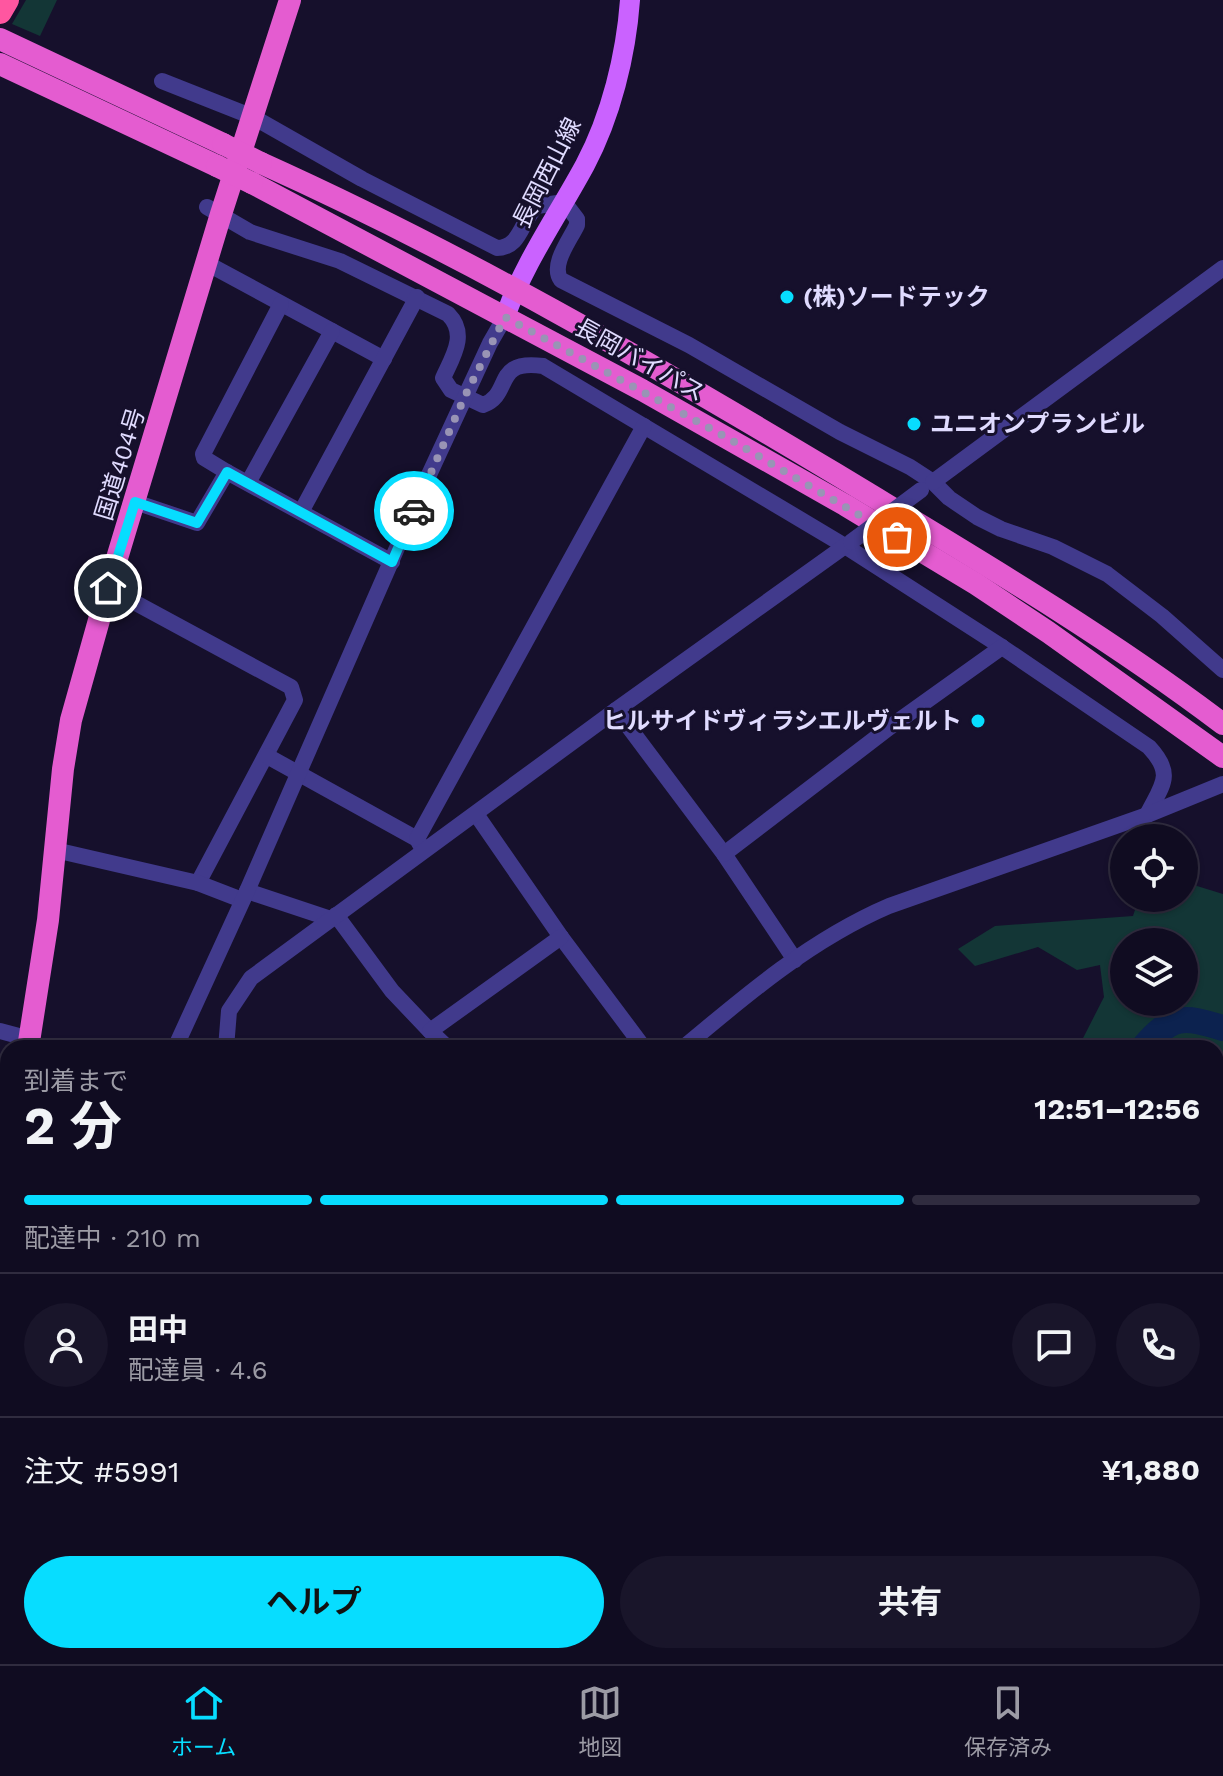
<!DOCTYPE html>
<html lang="ja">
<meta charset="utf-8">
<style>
:root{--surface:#100c21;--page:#19152a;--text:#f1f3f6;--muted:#9c9ba5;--line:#302c3f;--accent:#07ddff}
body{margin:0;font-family:"Work Sans","Noto Sans JP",sans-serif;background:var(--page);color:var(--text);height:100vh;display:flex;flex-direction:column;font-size:30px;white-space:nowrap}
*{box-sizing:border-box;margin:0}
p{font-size:26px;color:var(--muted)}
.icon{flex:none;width:44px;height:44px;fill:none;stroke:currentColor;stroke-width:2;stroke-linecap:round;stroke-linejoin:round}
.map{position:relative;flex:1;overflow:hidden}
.details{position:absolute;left:0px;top:1040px;width:1224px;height:624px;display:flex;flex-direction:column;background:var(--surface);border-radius:24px 24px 0 0;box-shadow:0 2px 6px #0004,0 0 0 2px var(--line)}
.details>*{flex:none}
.controls{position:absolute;left:1110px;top:824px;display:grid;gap:16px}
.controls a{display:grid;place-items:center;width:88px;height:88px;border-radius:50%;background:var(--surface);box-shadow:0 2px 6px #0004,0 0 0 2px var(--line);font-size:40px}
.pin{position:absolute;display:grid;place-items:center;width:68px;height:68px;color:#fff;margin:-34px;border:4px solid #fff;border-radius:50%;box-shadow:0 2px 8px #0007}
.courier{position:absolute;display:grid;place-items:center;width:80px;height:80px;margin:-40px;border:6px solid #07ddff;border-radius:50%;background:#fff;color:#222;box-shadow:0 2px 10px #0007}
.summary em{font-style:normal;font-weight:700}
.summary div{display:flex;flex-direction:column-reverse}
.summary{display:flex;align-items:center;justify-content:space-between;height:136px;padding:0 24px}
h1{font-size:52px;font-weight:700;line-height:60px}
.bar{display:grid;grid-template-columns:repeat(4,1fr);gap:12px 8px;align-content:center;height:96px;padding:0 24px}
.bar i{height:10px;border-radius:6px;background:var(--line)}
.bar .current{background:var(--accent)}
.bar p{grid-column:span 4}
.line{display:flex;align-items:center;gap:20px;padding:0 24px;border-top:2px solid var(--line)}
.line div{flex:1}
.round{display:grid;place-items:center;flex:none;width:84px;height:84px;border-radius:42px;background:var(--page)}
.button{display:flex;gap:16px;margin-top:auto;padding:16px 24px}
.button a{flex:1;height:92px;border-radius:48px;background:var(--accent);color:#111;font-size:32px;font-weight:700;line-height:92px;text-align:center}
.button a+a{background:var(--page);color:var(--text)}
.tabs{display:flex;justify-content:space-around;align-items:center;height:112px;border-top:2px solid var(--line);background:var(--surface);font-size:22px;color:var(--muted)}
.tabs a{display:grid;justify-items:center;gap:4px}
.tabs .current{color:var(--accent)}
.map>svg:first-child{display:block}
.green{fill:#133636;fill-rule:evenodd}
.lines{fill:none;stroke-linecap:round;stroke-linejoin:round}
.river{stroke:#0c224f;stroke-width:26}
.minor{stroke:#413a8c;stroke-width:16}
.primary{stroke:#ca62ff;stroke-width:20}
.trunk{stroke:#e45cd0;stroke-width:22}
.motorway{stroke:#ff56a0;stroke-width:24}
.minor-bridge{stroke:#413a8c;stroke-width:16}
.trunk-bridge{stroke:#e45cd0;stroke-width:22}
.done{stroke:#9994b5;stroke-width:8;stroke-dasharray:0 14.4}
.route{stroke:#07ddff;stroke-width:10}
.poi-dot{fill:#07ddff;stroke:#16102c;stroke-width:3}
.labels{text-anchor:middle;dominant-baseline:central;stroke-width:6;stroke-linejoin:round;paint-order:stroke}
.street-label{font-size:24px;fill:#e0dbff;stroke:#16102c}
.poi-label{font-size:24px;font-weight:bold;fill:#e0dbff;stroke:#16102c;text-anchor:start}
</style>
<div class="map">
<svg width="1223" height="1664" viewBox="0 0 1223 1664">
<rect width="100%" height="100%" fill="#16102c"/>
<g class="green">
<polygon points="26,0 57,0 40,36 12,24"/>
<path d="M 1184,882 L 1223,894 L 1223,1249 L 1216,1240 L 1216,1048 L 1078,1048 L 1104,997 L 1100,965 L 1077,970 L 1038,947 L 975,966 L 958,949 L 995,926 L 1133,916 L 1139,898 L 1184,898 ZM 1184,942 L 1184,1002 L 1124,1002 L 1124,942 Z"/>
<polygon points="443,1656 641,1656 641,1664 440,1664"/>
</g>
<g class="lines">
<g class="river">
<path d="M 1143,1048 C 1172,1014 1183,1016 1223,1028"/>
<polyline points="467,1664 468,1656"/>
</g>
<g class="minor">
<path d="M 162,81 L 253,117 L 362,179 L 497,248 C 521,248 521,220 537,206 L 564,202 L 577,219 L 577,225 C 570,240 550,265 561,280 L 689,345 L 840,432 L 910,467 L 933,482 L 949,498 L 977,517 L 1001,529 L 1053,547 L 1107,574 L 1162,616 L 1223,670"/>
<path d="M 207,207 L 250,232 L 340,261 L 448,314 C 468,334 453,356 443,378 L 451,390 L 483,405 C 513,394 492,359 543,366 L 845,546 L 1002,647 L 1149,747 C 1175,775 1162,785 1147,815"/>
<polyline points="208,264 384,359"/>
<polyline points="281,304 203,454 204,458 227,472 392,562"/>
<polyline points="933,482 1223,268"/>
<polyline points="248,483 332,331"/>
<polyline points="135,502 197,523 227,472"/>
<polyline points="301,512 417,297"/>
<polyline points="108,588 291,687 295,700 198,883"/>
<polyline points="616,710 724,854 795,960"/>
<polyline points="267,756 417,839 421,846"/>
<polyline points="476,814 561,937 644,1048"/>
<polyline points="417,839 644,426"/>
<polyline points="55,850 198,883 242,900"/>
<polyline points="724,854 890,727 1002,647"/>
<polyline points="247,891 331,919"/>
<polyline points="336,915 392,991 430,1031"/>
<polyline points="0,1031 30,1039"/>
<polyline points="146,1048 155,1046 159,1048"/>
<polyline points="175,1048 247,891 428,477 490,343 505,317"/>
<polyline points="226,1048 229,1011 251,978 616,710 845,546"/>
<polyline points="448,1048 430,1031 561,937"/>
<path d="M 683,1048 C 747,994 812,939 889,906 L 1147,815 L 1223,784"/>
<polyline points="0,1363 8,1349"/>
<polyline points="1216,1390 1223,1390"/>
<polyline points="1216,1410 1223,1406"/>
<polyline points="1216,1543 1223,1539"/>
<polyline points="73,1656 81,1664"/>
<polyline points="972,1656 982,1664"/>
<polyline points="1125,1656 1135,1664"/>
<polyline points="0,1660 15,1656"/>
<polyline points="414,1664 419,1656"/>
<polyline points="819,1664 826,1656"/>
<polyline points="926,1664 933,1656"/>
<polyline points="1040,1664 1050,1656"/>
</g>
<path class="primary" d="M 505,317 C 524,263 558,215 585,165 C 611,116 626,55 630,0"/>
<g class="trunk">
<polyline points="0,39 223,144"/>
<polyline points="0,64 217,166"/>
<path d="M 261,163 C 461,253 649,362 836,474 C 968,554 1100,631 1223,724"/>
<polyline points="252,183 642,390 845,505 976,584 1048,632 1223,757"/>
<polyline points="28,1048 48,920 63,769 71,720 108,588 221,214 290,0"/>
<polyline points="0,1145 8,1132"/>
</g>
<polyline class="motorway" points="0,12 7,0"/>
<polyline class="minor-bridge" points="851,542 921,490"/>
<g class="trunk-bridge">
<polyline points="223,144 261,163"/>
<polyline points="217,166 252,183"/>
</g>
</g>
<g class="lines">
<polyline class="done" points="414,511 465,396 505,317 724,436 897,537"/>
<polyline class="route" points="108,588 135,502 197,523 227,472 392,562 414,511"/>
</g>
<g class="poi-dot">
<circle cx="787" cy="297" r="8"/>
<circle cx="914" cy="424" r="8"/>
<circle cx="978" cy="721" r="8"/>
</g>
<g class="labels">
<g class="street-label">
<text transform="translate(547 173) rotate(-63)">長岡西山線</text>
<text transform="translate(640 360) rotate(29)">長岡バイパス</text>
<text transform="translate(120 464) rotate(-73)">国道404号</text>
</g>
<g class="poi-label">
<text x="803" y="297">(株)ソードテック</text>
<text x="930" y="424">ユニオンプランビル</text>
<text x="962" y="721" text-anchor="end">ヒルサイドヴィラシエルヴェルト</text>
</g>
</g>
</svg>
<div class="controls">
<a><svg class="icon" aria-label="locate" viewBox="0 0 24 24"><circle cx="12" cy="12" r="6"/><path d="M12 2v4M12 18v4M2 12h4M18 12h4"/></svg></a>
<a><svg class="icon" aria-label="layers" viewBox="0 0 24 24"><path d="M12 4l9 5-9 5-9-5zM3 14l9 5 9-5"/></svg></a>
</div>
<div class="pin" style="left:897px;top:537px;background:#ea580c"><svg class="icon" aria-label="bag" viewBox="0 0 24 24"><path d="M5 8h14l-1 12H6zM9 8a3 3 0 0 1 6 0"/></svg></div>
<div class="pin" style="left:108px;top:588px;background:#1f2937"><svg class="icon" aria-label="home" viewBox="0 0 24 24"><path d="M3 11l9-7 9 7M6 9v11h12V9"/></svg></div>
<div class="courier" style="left:414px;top:511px"><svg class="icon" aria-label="car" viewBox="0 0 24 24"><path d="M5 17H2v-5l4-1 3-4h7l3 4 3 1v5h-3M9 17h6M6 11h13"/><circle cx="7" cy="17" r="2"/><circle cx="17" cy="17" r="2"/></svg></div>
<section class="details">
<div class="summary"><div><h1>2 分</h1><p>到着まで</p></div><em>12:51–12:56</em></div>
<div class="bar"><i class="current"></i><i class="current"></i><i class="current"></i><i></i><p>配達中 · 210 m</p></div>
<div class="line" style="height:144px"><a class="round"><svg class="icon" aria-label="person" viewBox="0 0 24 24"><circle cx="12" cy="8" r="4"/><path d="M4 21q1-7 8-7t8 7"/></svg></a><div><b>田中</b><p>配達員 · 4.6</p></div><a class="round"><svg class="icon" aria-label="chat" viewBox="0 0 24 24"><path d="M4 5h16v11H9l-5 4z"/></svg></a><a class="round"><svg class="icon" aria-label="phone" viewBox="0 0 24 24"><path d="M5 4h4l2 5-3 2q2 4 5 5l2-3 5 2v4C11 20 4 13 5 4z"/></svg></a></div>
<div class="line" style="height:104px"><div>注文 #5991</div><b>¥1,880</b></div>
<div class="button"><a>ヘルプ</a><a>共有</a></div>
</section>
</div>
<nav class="tabs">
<a class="current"><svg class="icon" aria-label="home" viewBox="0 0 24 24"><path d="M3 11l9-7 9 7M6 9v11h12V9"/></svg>ホーム</a>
<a><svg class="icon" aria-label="map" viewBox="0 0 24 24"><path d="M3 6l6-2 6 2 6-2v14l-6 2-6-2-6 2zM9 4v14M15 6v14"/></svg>地図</a>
<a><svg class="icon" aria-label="saved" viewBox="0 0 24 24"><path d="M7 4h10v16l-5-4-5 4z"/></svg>保存済み</a>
</nav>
